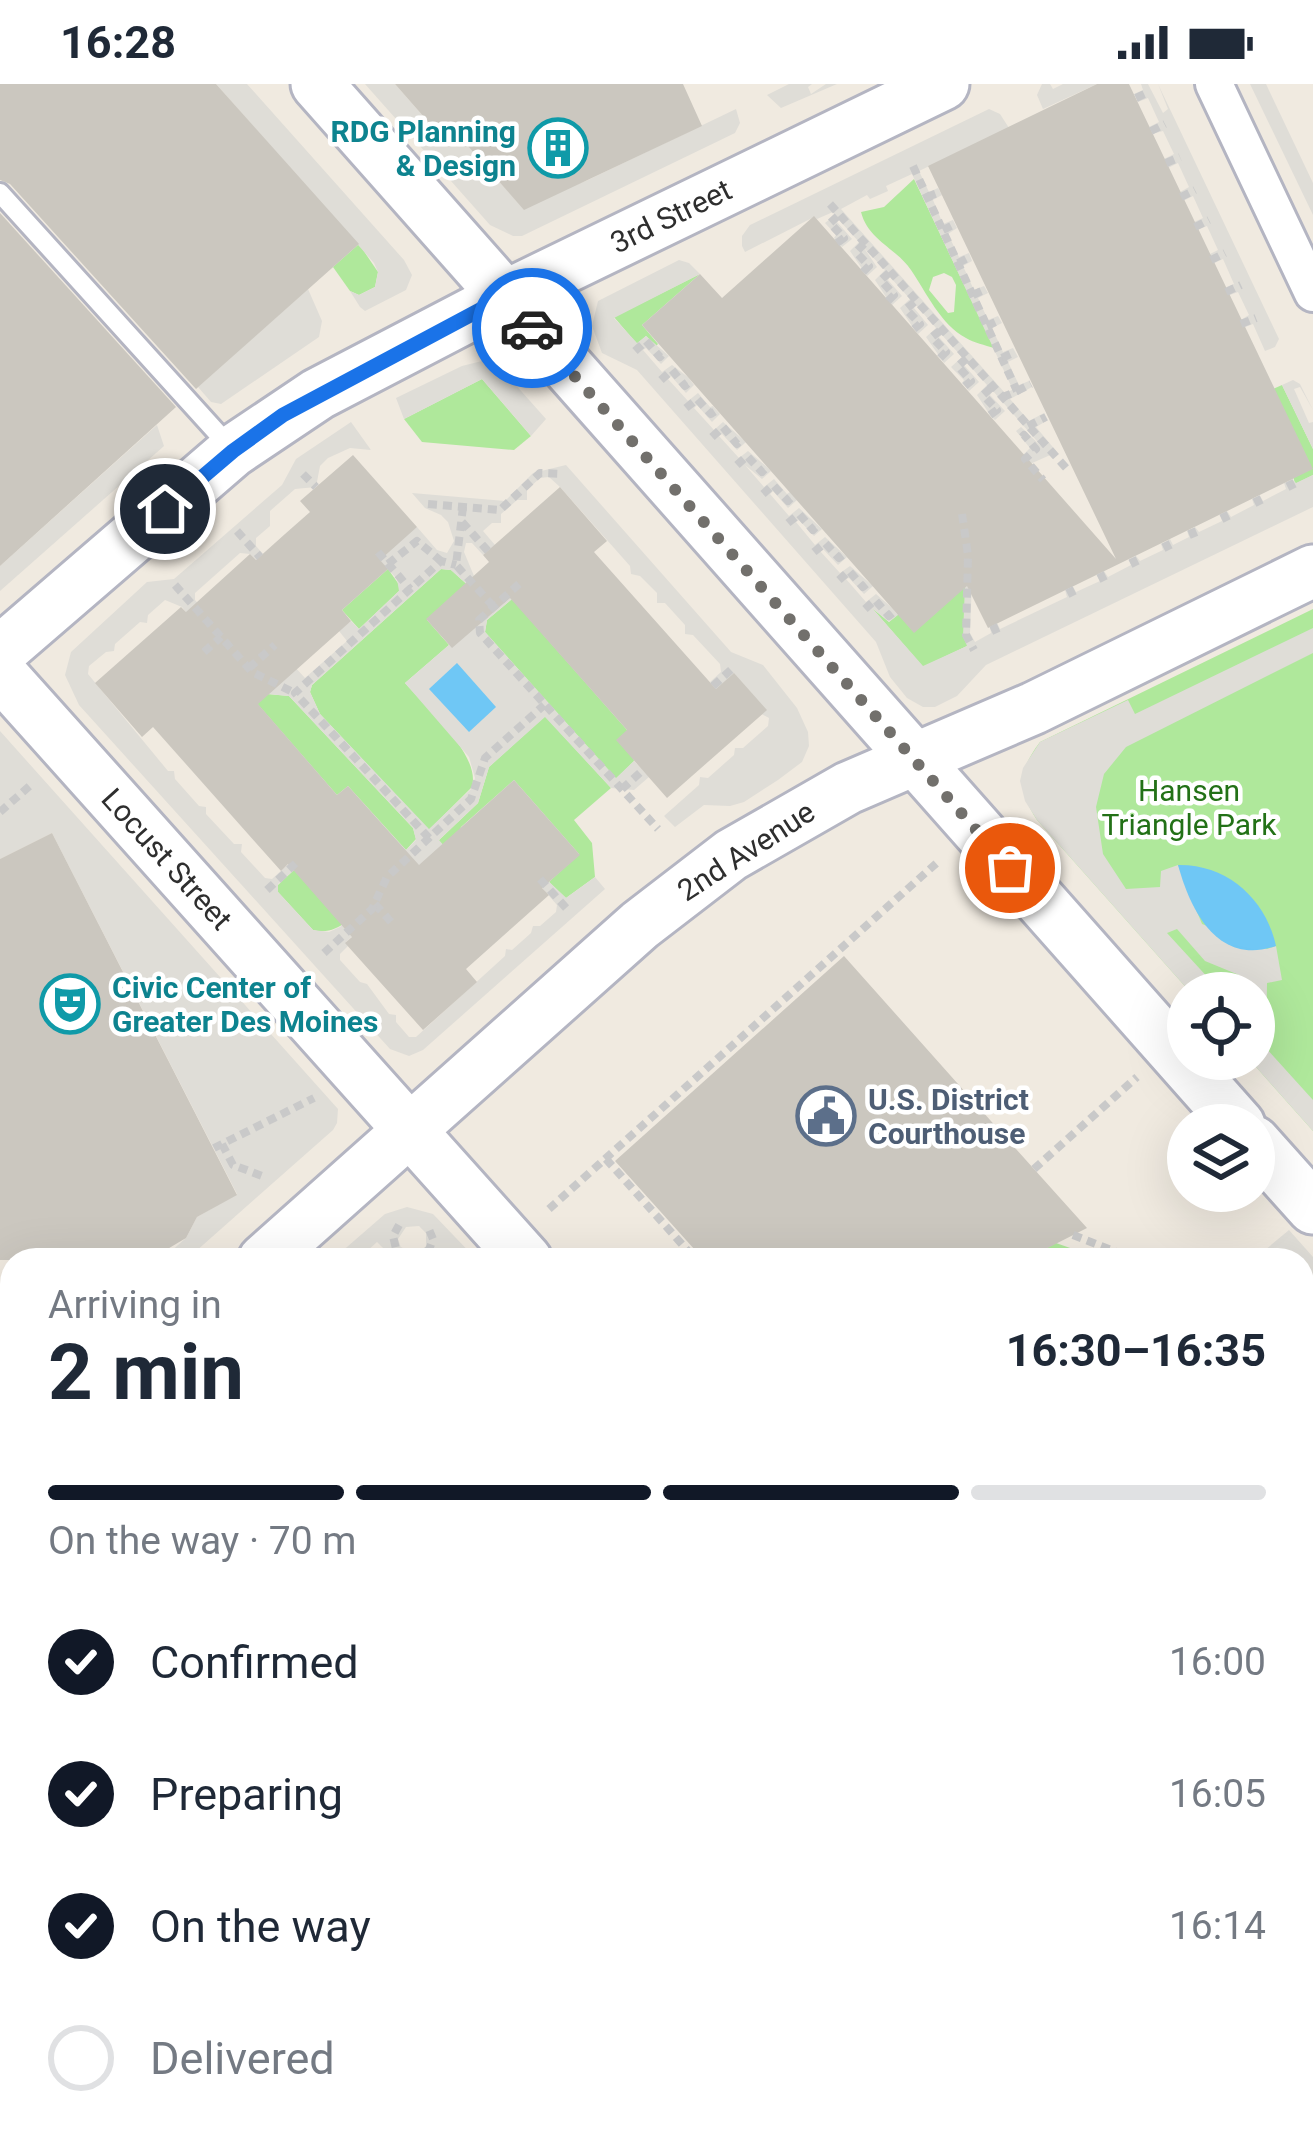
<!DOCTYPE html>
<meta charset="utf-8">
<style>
:root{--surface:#fff;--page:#f2f2f3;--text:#1f2937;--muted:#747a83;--line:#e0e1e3;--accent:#111827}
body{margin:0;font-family:Roboto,sans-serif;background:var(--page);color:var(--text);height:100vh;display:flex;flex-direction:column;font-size:45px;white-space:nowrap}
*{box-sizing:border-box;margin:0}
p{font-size:39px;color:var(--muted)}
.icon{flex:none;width:66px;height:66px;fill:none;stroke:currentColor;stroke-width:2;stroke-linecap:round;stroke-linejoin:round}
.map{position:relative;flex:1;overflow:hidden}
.drawer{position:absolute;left:0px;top:1164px;width:1314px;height:903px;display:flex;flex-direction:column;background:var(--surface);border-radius:36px 36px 0 0;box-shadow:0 12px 48px #0002}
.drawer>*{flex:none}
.fabs{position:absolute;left:1167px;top:888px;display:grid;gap:24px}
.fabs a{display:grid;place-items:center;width:108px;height:108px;border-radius:50%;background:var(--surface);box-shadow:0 12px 48px #0002;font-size:60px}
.pin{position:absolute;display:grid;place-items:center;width:102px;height:102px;color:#fff;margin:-51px;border:6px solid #fff;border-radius:50%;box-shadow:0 3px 12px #0007}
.courier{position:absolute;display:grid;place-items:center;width:120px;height:120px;margin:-60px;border:9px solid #1a73e8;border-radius:50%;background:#fff;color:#222;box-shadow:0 3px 15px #0007}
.head em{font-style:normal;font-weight:700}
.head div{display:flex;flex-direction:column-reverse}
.head{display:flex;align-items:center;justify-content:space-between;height:204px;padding:0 48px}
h1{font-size:78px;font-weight:700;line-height:90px}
.bar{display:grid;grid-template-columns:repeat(4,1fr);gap:18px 12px;align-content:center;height:144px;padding:0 48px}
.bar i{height:15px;border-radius:9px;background:var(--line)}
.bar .active{background:var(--accent)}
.bar p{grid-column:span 4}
ol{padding:0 48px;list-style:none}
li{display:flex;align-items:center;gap:36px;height:132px}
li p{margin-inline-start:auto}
li .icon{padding:12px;border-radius:50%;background:var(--accent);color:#fff;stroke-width:4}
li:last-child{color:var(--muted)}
li i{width:66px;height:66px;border:6px solid var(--line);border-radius:50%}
.status{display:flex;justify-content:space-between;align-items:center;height:84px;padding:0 60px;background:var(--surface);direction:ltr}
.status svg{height:33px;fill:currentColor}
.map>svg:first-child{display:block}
.green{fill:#afe89b;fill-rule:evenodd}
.plaza{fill:#dfddd7;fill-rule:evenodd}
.water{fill:#6fc7f5}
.pier{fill:#f0eae0}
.building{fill:#cbc7bf}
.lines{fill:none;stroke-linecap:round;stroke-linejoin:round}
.service-casing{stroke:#b4b5c2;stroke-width:24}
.minor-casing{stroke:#b4b5c2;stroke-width:42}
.tertiary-casing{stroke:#b4b5c2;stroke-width:51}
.secondary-casing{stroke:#b4b5c2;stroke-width:57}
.path{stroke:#c9c9c9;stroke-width:8;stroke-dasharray:9 6;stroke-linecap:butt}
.service{stroke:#fff;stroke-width:18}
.minor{stroke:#fff;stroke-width:36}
.tertiary{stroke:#fff;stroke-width:45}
.secondary{stroke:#fff;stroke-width:51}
.done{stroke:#72706c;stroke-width:12;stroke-dasharray:0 21.6}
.route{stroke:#1a73e8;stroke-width:15}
.labels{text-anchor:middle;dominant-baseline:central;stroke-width:9;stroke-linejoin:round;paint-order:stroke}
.culture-label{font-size:30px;font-weight:bold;fill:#0d838f;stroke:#fff;text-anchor:end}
.street-label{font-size:30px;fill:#2e2e2e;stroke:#fff}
.park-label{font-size:30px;fill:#237117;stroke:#fff}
.service-label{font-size:30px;font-weight:bold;fill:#4e5e75;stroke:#fff;text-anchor:start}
</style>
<div class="status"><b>16:28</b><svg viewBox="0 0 49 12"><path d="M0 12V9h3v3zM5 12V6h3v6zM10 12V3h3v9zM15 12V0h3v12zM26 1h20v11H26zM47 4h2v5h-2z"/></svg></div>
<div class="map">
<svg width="1313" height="2066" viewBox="0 0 1313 2066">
<rect width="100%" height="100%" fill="#f0eae0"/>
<g class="green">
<path d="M 914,95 L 994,264 C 985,261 974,259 966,254 C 941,241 926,208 911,186 C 896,164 868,156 861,128 L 884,123 ZM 944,189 L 952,193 L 956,201 L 954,228 L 948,229 L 929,206 L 933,193 Z"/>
<polygon points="359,160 378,188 375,203 359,211 350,207 333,183"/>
<polygon points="700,190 642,241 658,260 656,262 646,252 637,260 614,233"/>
<polygon points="482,295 531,352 514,366 422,358 404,335"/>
<polygon points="1282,301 1313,365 1313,391 1295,400 1273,305"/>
<polygon points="966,472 967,562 923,583 872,524 889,538"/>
<polygon points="388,485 400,502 399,507 359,545 342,526"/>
<path d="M 441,485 L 451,486 L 471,504 L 427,536 L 449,561 L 405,599 C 426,623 481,671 472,703 L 429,746 L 320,630 L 310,608 L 312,601 Z"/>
<polygon points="512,515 627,646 634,677 616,695 485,548 487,536"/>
<path d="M 1313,525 L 1313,1047 L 1249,975 L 1254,975 L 1254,909 L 1191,909 L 1037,736 C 1017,706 1018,687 1040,658 Z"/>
<polygon points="247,608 289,612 413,744 416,755 406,766 348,702 337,711"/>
<polygon points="545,632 611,704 574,736 592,759 595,793 566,814 549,798 579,770 514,696 461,743 452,771 438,757 478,719 489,683"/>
<path d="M 294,786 L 367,819 C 350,834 337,852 313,846 L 278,808 L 278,801 Z"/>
<polygon points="1056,1159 1104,1176 1024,1176"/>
<polygon points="1302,1220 1313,1232 1313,1442 1302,1451"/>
<polygon points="12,1237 12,1308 0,1319 0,1239"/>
<polygon points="0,1670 12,1683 12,1754 0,1741"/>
<polygon points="30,2055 116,2055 104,2066 17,2066"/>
</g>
<g class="plaza">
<polygon points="216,0 247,0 404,176 412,191 406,206 365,227 360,223 350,207 359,211 375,203 378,188 374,179"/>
<polygon points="365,0 395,0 438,49 467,61 521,122 588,96 736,25 740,39 735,49 522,152 513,152 490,141"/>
<polygon points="789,0 812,0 808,3 811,10 826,0 837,0 781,24 767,11"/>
<polygon points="1042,0 1050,0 1053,5 1063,0 1097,0 1043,25 1037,11"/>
<polygon points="1141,0 1148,0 1163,29 1168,25 1158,0 1279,255 1275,263 1265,267 1253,240 1243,244 1239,237 1249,231 1238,208 1227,212 1224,204 1234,200 1223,175 1212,180 1208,171 1218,166 1207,142 1197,146 1194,138 1203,134 1193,112 1183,117 1180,108 1189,103 1178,79 1168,84 1164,75 1174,70 1163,47 1152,50 1149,43 1159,38 1148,14 1138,18 1134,10 1143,6"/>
<polygon points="1250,0 1266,0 1313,99 1313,131"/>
<path d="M 989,25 L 1000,30 L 1009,44 L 919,87 L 929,108 L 938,104 L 942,111 L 933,116 L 943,140 L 953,136 L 957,144 L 948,150 L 959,173 L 969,169 L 972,177 L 963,182 L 974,206 L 984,202 L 988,209 L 978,214 L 988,236 L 998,232 L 1002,239 L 992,244 L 1003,268 L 1013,264 L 1018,273 L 1008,278 L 1019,301 L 1029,297 L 1032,303 L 1010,315 L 1029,337 L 1044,329 L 1048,336 L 1036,343 L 1057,368 L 1021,384 L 1020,374 L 1030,364 L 1016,347 L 1021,343 L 1043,364 L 993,307 L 990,311 L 1005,327 L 995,336 L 990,331 L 977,311 L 987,301 L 967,279 L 964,281 L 979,298 L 969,307 L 962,299 L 964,296 L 951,283 L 962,273 L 942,251 L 939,253 L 954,270 L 944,279 L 926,253 L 936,244 L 916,221 L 914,224 L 928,241 L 918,250 L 914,245 L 900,224 L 910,215 L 890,193 L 888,196 L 902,212 L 892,221 L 888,216 L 875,196 L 885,186 L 864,164 L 877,183 L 867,192 L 850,167 L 859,158 L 839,136 L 837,138 L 852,155 L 842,163 L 834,154 L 836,151 L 825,139 L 835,131 L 833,128 L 817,135 L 814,133 L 745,168 L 742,162 L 742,152 L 750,141 ZM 912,90 L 1012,304 L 1012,306 L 1005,309 L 841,125 L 867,111 L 870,115 L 888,107 L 886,102 Z"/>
<polygon points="679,176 689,179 700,190 614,234 637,259 646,252 669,272 661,280 646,264 643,266 662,288 672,281 688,293 694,301 686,309 671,292 668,295 688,317 698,309 710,323 713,322 720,330 712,338 697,321 694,324 714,346 723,338 746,358 737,366 722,350 719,352 739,374 748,367 767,383 771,387 762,395 745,381 764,403 774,395 787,410 790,408 797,416 788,424 773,407 770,410 789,432 799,424 822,445 814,452 799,436 796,438 815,461 825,453 847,473 838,481 823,465 820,467 840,489 850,482 873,502 864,510 849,494 846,495 866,518 876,510 891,523 898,531 889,538 872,524 923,582 967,562 963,552 966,473 973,469 970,549 975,558 991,549 990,543 997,539 1000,545 1067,513 1065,506 1073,503 1076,508 1100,497 1097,491 1104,487 1108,493 1131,481 1129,475 1136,472 1140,477 1163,466 1161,460 1170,455 1173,461 1189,453 1187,447 1195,443 1199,448 1222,437 1220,430 1227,427 1231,433 1254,421 1252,415 1260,412 1263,417 1286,405 1284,399 1292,395 1296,399 1313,391 1313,423 986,581 957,612 935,623 923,623 907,614 890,593 876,558 637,286 602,269 592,242 598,217"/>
<polygon points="308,205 322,237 319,253 221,320 211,318 198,303"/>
<polygon points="486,276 498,281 546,335 531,352 482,295 404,335 396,314 462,282"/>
<polygon points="1293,296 1300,300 1313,326 1300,303 1294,305 1309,339 1313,338 1313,365 1282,301"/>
<path d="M 351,338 L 371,366 L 350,364 L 328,374 L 320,382 L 316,403 L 295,405 L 270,427 L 270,442 L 256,454 L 256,462 L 263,470 L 256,476 L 250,470 L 240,469 L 195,509 L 195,516 L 212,535 L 270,556 L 305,594 L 347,557 L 339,547 L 351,537 L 359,545 L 399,507 L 397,495 L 375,471 L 417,443 L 437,466 L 447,469 L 454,457 L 448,438 L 441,431 L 425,424 L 412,409 L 505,417 L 533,389 L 566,381 L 731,568 L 763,581 L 797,624 L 808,648 L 809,662 L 802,678 L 778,696 L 744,718 L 730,722 L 704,721 L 675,743 L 664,732 L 699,701 L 700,693 L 708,694 L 734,671 L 735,664 L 743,664 L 768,642 L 769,634 L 716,605 L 710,598 L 721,588 L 720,580 L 693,551 L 685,550 L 685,541 L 665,519 L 657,519 L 657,509 L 640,492 L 631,490 L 630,482 L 560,403 L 549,393 L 540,394 L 527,406 L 527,416 L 517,416 L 501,430 L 501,439 L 492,439 L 483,447 L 495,461 L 483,471 L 472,459 L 466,459 L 464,468 L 474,492 L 524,505 L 487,536 L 485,548 L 616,694 L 634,677 L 649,693 L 634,706 L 611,704 L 545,633 L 489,683 L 478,719 L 439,756 L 452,771 L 376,831 L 346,858 L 348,862 L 340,870 L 340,876 L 360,898 L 367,900 L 389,930 L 396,931 L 396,938 L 409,953 L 416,953 L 505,872 L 506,865 L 512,866 L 531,849 L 533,842 L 540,842 L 556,828 L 557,821 L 537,798 L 543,792 L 566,814 L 595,793 L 605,805 L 423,966 L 409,972 L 390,965 L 79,621 L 65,591 L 71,568 L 147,498 L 174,495 L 282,401 L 296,375 ZM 441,485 L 451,486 L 471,504 L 453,563 L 449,561 L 405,599 L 469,673 L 475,694 L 472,704 L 429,745 L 320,630 L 310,608 L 312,601 ZM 165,516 L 182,523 L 247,608 L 289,612 L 413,744 L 416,756 L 406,766 L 396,756 L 366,819 L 340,843 L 329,848 L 313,846 L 278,808 L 278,800 L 300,781 L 295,774 L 272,795 L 265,794 L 241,768 L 242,760 L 234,760 L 206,730 L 206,723 L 199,722 L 175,695 L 174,687 L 168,687 L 88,590 L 89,582 L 106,568 L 114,567 L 115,560 L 140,538 L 147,539 L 148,531 Z"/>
<polygon points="157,341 164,362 0,507 0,482"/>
<polygon points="1313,544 1313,569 1126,663 1104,690 1096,723 1103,770 1126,805 1160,803 1161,787 1178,781 1202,840 1267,865 1276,862 1282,896 1267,899 1266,964 1313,1016 1313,1047 1249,975 1254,975 1254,909 1236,909 1239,891 1205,877 1177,845 1167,849 1222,909 1191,909 1037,736 1025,717 1020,697 1023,684 1040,658 1128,616 1135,630"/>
<polygon points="0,647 338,1025 337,1039 333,1046 186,1176 161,1176 186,1154 197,1133 237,1110 52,749 0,775"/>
<path d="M 407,1123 L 433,1130 L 477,1176 L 454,1176 L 444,1166 L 432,1176 L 395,1176 L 377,1158 L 357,1176 L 332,1176 L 385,1130 ZM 406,1143 L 419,1142 L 426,1149 L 426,1162 L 419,1169 L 410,1170 L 401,1164 L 398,1155 Z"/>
<polygon points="1289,1146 1313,1173 1313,1232 1302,1224 1302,1176 1253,1176"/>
<polygon points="1313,1289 1313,1352 1302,1368 1302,1335 1308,1325 1306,1320 1302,1323 1302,1298"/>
<polygon points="268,2055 382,2055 384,2062 383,2066 257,2066"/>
</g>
<g class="water">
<polygon points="457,579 496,623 469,648 429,605"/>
<path d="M 1178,781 C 1228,780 1266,816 1276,862 C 1218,882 1191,828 1178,781 Z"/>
<polygon points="1313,1442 1313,2066 532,2066 544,2055 1302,2055 1302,1451"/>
</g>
<polygon class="pier" points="1302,1977 1313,1990 1313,2066 1213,2066 1204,2055 1302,2055"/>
<g class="building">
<polygon points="0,0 216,0 359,160 196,305 10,100 0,96"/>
<polygon points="395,0 683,0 702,42 524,126 467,61 438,49"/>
<polygon points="1097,0 1129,0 1313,385 988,544 967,502 914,549 642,241 700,190 722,214 814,132 1116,475 928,82"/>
<polygon points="0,129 176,323 0,482"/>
<polygon points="353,371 417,443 380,476 388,485 342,526 351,537 258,620 337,711 348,702 419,781 514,696 580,771 542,804 549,811 466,885 477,898 423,946 345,859 352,853 288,780 281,787 153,643 142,653 95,599 181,523 186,528 250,470 256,476 285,450 310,428 300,417"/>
<polygon points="560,403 607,457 594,468 716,605 734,589 767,626 667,714 616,656 627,646 510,514 452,564 426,535 489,478 483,471"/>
<polygon points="52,749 237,1111 197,1133 186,1154 149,1176 0,1176 0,775"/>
<polygon points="844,872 1007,1055 1087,1144 1024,1176 704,1176 615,1077"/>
</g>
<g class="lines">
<defs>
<polyline id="service" points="0,109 230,363"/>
<g id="minor">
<polyline points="1214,0 1313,209"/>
<polyline points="195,2066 207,2055"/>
</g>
<g id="tertiary">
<polyline points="0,1556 12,1570"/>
<polyline points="446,2055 456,2066"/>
</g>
<g id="secondary">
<polyline points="317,0 1239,1041"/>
<polyline points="0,568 233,367 318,310 504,213 943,0"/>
<polyline points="0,589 526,1176"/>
<polyline points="1254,1058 1313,1124"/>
<polyline points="264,1176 640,841 731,771 848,704 1034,624 1313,487"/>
<polyline points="0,1408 12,1397"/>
<polyline points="1288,2055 1297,2066"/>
</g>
</defs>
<use href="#service" class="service-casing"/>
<use href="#minor" class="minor-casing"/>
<use href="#tertiary" class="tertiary-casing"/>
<use href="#secondary" class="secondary-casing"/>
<g class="path">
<polyline points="1136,14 1149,8"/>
<polyline points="1151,47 1165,40"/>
<polyline points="1166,79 1180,73"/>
<polyline points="913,82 1017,307 1003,313"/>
<polyline points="927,113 940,108"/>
<polyline points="1181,113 1195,106"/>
<polyline points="830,120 1067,385"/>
<polyline points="1195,143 1209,136"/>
<polyline points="943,146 955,140"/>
<polyline points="837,159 844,154 830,139 840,130"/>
<polyline points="1211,176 1225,169"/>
<polyline points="958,179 970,173"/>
<polyline points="863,188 869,182 856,168 865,159"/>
<polyline points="1226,208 1241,201"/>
<polyline points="973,211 986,205"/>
<polyline points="888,217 894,211 881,196 891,187"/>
<polyline points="1241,240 1256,234"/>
<polyline points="987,242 1000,236"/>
<polyline points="914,245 920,240 906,225 917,216"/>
<polyline points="635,267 646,257 660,273 665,268"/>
<polyline points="940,274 946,268 932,253 942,245"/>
<polyline points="1002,274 1015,268"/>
<polyline points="661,296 672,286 685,302 691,297"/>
<polyline points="965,302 971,297 958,282 967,274"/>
<polyline points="1017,307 1031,300"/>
<polyline points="686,324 697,315 711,330 717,326"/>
<polyline points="990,331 997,326 983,311 993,302"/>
<polyline points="1028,342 1046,333"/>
<polyline points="712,353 723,343 737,360 742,354"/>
<polyline points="1022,353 1024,351 1036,365 1025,375 1043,396"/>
<polyline points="737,381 747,372 762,388 767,383"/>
<polyline points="303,390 316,403"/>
<polyline points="1289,397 1295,409"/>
<polyline points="763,410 773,401 788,417 793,412"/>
<polyline points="1256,413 1262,425"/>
<polyline points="428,420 500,426 540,389 563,390"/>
<polyline points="463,423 456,481 493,522"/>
<polyline points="1223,429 1229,441"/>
<polyline points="962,430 968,471 966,551 974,566"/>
<polyline points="462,438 488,467"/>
<polyline points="788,439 799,430 813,446 818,441"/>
<polyline points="1191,445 1196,457"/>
<polyline points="237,447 260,473"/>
<polyline points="1165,458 1171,470"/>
<polyline points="378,468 410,505"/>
<polyline points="814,468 825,459 839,474 844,470"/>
<polyline points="1132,474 1138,486"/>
<polyline points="388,480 417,457 441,477"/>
<polyline points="1100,489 1106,501"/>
<polyline points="839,496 849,487 863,503 869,498"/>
<polyline points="519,500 479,536 480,549 658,745"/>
<polyline points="175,501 252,588 295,609"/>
<polyline points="1069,504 1075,516"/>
<polyline points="865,525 875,516 889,532 895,527"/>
<polyline points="993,541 999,554"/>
<polyline points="204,568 221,553"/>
<polyline points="249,584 275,561"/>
<polyline points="713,602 734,583"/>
<polyline points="622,705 643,686"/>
<polyline points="0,728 33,699"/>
<polyline points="429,754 295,609 441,477 456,481"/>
<polyline points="540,795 567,825"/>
<polyline points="267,806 298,777"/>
<polyline points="375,820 391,838"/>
<polyline points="324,869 372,825 387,793 471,715 485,674 544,621"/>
<polyline points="222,1060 233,1081 265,1093"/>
<polyline points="214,1064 314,1014"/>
<polyline points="606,1075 696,1176"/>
<polyline points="1034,1085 1137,993"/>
<polyline points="549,1125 940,776"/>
<polyline points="399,1141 393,1152 396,1165 413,1174 429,1166 433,1155 428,1143"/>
<polyline points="1073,1151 1137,1176"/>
<polyline points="1302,1310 1313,1303"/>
<polyline points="1302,1353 1313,1335"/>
<polyline points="1302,1433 1313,1424"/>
<polyline points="309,2066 321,2055"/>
</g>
<use href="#service" class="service"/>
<use href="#minor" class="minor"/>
<use href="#tertiary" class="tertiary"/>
<use href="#secondary" class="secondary"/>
</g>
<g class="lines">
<polyline class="done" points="532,244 1010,784"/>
<polyline class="route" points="165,425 233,367 283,331 504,213 532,244"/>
</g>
<defs>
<symbol id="building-ring" viewBox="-11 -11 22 22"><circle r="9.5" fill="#fff" stroke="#0f9aa8" stroke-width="1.5"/><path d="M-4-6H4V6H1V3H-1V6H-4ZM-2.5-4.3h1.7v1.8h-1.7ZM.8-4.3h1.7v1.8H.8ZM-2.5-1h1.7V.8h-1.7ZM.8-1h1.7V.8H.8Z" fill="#0f9aa8"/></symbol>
<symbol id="theatre-ring" viewBox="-11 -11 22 22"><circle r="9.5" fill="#fff" stroke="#0f9aa8" stroke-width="1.5"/><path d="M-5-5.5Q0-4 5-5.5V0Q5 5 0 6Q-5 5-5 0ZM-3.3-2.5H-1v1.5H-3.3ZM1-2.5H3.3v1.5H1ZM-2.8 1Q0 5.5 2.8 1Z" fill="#0f9aa8"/></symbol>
<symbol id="civic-ring" viewBox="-11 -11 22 22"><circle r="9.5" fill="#fff" stroke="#5c6f8a" stroke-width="1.5"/><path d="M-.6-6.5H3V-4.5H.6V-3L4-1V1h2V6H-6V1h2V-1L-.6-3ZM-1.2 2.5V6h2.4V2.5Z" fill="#5c6f8a"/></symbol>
</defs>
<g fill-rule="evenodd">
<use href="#building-ring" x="525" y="31" width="66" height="66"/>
<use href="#theatre-ring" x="37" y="887" width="66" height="66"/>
<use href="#civic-ring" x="793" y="999" width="66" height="66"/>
</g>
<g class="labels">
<g class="culture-label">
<text x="516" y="47">RDG Planning<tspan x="516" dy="34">&amp; Design</tspan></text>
<text x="112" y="903" text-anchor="start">Civic Center of<tspan x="112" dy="34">Greater Des Moines</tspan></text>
</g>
<g class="street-label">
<text transform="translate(671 132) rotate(-26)">3rd Street</text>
<text transform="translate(746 767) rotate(-33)">2nd Avenue</text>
<text transform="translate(167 775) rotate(48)">Locust Street</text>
</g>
<g class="park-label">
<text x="1189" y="706">Hansen<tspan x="1189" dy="34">Triangle Park</tspan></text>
</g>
<g class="service-label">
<text x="868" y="1015">U.S. District<tspan x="868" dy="34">Courthouse</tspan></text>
</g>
</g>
</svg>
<div class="fabs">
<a><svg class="icon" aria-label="locate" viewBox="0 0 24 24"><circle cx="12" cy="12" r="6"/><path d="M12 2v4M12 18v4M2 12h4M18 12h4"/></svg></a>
<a><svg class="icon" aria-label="layers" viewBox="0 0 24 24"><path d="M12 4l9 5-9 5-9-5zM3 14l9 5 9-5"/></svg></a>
</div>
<div class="pin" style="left:1010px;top:784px;background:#ea580c"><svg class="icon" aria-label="bag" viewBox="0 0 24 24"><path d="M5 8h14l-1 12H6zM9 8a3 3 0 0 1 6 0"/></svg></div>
<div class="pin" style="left:165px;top:425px;background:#1f2937"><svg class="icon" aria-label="home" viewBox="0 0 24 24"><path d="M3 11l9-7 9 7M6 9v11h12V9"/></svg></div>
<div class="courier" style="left:532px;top:244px"><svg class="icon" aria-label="car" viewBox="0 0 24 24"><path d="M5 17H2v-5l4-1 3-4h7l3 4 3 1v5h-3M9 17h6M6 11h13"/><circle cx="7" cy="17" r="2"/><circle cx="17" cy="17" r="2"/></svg></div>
<section class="drawer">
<div class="head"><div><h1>2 min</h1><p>Arriving in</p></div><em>16:30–16:35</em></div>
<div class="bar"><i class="active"></i><i class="active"></i><i class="active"></i><i></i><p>On the way · 70 m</p></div>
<ol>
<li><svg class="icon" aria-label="check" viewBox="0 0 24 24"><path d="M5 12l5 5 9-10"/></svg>Confirmed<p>16:00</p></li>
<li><svg class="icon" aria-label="check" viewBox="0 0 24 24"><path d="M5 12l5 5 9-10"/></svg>Preparing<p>16:05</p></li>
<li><svg class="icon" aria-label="check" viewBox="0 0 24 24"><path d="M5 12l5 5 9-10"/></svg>On the way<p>16:14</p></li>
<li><i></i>Delivered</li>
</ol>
</section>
</div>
